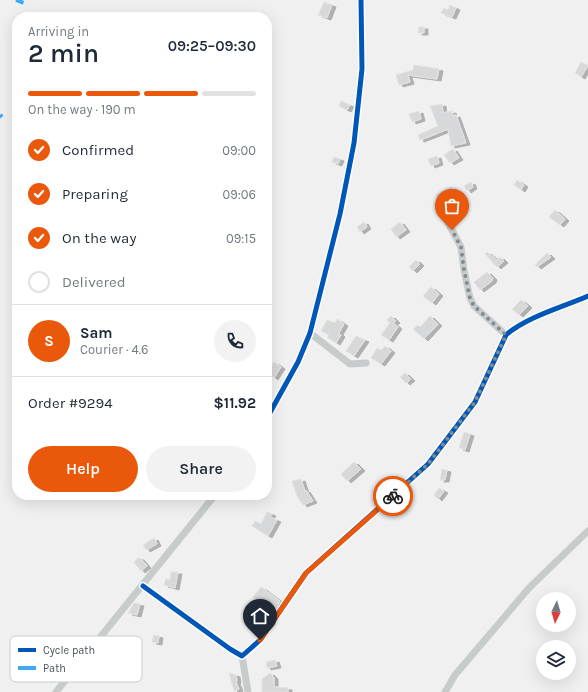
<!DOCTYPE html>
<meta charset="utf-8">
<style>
:root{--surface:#fff;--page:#f2f2f3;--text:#1f2937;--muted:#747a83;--line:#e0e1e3;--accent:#ea580c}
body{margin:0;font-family:Karla,sans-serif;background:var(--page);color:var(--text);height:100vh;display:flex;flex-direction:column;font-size:15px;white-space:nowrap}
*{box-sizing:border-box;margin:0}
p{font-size:13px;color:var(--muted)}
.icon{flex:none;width:22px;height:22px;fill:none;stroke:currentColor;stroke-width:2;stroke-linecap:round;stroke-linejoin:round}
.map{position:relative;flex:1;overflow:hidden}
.drawer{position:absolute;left:12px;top:12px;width:260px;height:488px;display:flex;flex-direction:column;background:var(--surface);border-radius:16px;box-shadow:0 4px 16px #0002}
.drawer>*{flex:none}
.needle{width:26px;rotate:185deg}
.buttons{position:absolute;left:536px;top:592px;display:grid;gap:8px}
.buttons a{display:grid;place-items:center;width:40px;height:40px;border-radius:50%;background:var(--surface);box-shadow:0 4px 16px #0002;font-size:20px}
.pin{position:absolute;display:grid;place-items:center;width:34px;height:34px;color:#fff;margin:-41px -17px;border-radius:50% 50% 50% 0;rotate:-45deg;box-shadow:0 0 4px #0007}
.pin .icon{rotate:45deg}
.courier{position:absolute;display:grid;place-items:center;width:40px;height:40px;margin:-20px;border:3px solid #ea580c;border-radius:50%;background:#fff;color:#222;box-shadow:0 1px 5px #0007}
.overview em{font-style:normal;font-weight:600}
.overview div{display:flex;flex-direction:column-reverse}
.overview{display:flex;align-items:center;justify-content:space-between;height:68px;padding:0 16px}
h1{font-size:26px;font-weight:600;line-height:30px}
.bar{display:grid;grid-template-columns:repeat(4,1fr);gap:6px 4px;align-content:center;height:48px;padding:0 16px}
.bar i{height:5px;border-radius:3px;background:var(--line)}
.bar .active{background:var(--accent)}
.bar p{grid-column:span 4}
.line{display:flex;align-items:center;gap:10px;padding:0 16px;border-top:1px solid var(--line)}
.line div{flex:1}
.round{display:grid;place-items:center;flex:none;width:42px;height:42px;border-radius:21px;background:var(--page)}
ol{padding:0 16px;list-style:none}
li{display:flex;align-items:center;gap:12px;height:44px}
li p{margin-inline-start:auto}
li .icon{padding:4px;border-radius:50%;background:var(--accent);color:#fff;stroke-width:4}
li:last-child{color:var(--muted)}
li i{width:22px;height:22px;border:2px solid var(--line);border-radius:50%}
.button{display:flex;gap:8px;margin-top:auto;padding:8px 16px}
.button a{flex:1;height:46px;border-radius:24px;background:var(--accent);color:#fff;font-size:16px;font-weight:600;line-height:46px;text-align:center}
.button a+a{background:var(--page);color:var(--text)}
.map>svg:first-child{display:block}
.building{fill:#d7d8d9;stroke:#e2e2e3;filter:url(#shadow)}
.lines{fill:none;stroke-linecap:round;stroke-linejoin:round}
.minor{stroke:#c8cbcc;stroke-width:7}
.quiet{stroke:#3fa9f5;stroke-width:4;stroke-dasharray:8 4;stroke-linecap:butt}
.cycleway-casing{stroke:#fff;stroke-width:8}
.cycleway{stroke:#0057b8;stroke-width:5}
.done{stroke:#828b90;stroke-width:4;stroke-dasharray:0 7.2}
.route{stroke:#ea580c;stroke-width:5}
.key{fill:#fff;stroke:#c8ccce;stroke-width:1}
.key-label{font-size:11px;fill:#47545d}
</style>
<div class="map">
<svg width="588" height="692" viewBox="0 0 588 692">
<defs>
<filter id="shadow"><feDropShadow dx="4" dy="2" stdDeviation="0" flood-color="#0004"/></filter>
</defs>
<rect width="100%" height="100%" fill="#f1f0f0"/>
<g class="building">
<polygon points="324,2 332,5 327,18 318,15"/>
<polygon points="450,5 456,8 452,17 441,13 444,8 448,10"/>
<polygon points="419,27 424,27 424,33 418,33"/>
<polygon points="581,62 588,66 581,77 575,73"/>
<polygon points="414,65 439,69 437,79 408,75 410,82 399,85 396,75 413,70"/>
<polygon points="341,101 350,105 347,110 339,106"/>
<polygon points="442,104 443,113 452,111 453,116 456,115 466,143 451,146 448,129 431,136 430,134 431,136 420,140 418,135 438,126 430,106"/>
<polygon points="419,111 421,119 412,122 409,114"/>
<polygon points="453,149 459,158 450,163 444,155"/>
<polygon points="437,156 439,163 431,166 428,159"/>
<polygon points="334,157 340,159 338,164 332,162"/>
<polygon points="517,180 524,185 521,190 514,185"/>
<polygon points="471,182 473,187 467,191 464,186"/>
<polygon points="452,187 455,193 459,191 462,197 445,205 443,201 440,203 436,195"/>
<polygon points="555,210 565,219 560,225 549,217"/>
<polygon points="364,222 367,227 360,232 357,227"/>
<polygon points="400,222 406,230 396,237 391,229"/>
<polygon points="487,252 497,260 500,257 504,261 497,267 485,254"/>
<polygon points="547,253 551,257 537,267 535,265"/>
<polygon points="416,260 420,264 413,271 409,267"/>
<polygon points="487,272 493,278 492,281 480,290 474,282"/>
<polygon points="431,287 439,294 432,303 423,296"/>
<polygon points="521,300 528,306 519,315 512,309"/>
<polygon points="391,316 396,321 393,323 398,327 389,340 381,335 390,323 387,320"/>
<polygon points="430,316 438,324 424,339 413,329 418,325 420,327"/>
<polygon points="337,319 344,324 339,333 341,335 336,343 327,337 329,335 321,331 327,320 335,323"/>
<polygon points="356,336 365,340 354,356 346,351"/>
<polygon points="385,346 391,351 381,364 371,358 377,348 381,350"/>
<polygon points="274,362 281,367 274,378 267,372"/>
<polygon points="405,373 411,379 406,383 400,377"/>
<polygon points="464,432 470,434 465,450 459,448"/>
<polygon points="354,462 361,469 347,481 341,474"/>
<polygon points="442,469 447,470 445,480 440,480"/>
<polygon points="301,479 305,491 306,490 313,501 303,505 297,496 292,481"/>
<polygon points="439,488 444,491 438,499 434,495"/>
<polygon points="267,512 272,514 270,517 277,520 268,536 252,526 255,521 261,524"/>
<polygon points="154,538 157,544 146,550 143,545"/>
<polygon points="138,558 140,558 147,566 141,571 134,562"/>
<polygon points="171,572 178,572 175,588 164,585 166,579 170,580"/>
<polygon points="261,587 280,601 276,608 270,604 266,608 253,597"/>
<polygon points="134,603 140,604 137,615 128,613"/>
<polygon points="154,635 159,636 158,643 152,642"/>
<polygon points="275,660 277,666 267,668 266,662"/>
<polygon points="229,673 236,675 237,681 236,682 239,689 234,691"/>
<polygon points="270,673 274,677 274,687 288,688 288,692 262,692 262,679"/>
</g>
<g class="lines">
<g class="minor">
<polyline points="444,215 461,247 464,270 470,298 474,306 506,335"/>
<polyline points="310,333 350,364 366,363"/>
<polyline points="267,418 298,362 310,333 340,214 354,143 362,69 361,0"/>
<path d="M 143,586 L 230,649 L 242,656 L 260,640 L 306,573 L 428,464 L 475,402 L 506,335 C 526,317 563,307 588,296"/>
<polyline points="242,656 248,692"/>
<polyline points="56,692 215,495"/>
<polyline points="445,692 455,675 529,588 588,531"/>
</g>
<g class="quiet">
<polyline points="16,0 24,3"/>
<polyline points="0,115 2,117"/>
</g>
<defs>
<g id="cycleway">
<polyline points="267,418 298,362 310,333 340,214 354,143 362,69 361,0"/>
<path d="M 143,586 L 230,649 L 242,656 L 260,640 L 306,573 L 428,464 L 475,402 L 506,335 C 526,317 563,307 588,296"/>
</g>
</defs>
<use href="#cycleway" class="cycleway-casing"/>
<use href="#cycleway" class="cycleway"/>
</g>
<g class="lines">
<polyline class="done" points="393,496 428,464 475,402 506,335 474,306 470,298 464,270 461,247 452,230"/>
<polyline class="route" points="260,640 306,573 393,496"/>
</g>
<rect x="10" y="636" width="132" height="46" rx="6" class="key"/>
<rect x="18" y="648" width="18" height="4" fill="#0057b8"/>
<rect x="18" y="666" width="18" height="4" fill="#3fa9f5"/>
<g class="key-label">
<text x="43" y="654">Cycle path</text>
<text x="43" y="672">Path</text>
</g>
</svg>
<div class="buttons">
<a><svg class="needle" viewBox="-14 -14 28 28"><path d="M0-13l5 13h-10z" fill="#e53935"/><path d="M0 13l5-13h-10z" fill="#747a83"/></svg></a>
<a><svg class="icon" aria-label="layers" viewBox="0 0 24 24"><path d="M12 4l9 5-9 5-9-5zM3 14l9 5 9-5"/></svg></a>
</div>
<div class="pin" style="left:452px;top:230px;background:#ea580c"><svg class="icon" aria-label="bag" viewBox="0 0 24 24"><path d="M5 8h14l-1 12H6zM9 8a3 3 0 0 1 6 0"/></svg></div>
<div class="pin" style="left:260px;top:640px;background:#1f2937"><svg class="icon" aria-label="home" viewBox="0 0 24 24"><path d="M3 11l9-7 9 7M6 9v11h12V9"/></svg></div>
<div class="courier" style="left:393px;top:496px"><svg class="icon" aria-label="bike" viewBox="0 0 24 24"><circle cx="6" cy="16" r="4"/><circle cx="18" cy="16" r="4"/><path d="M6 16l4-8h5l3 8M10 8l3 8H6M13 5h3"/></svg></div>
<section class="drawer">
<div class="overview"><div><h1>2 min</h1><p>Arriving in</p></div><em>09:25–09:30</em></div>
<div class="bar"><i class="active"></i><i class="active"></i><i class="active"></i><i></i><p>On the way · 190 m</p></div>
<ol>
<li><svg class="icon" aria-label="check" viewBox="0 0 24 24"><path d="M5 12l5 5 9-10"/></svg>Confirmed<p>09:00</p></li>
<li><svg class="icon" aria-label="check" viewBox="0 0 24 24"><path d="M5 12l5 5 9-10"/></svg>Preparing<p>09:06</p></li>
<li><svg class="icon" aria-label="check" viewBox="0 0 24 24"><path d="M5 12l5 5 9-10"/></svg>On the way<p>09:15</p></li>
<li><i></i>Delivered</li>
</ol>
<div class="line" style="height:72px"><b class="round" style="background:var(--accent);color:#fff">S</b><div><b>Sam</b><p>Courier · 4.6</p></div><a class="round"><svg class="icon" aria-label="phone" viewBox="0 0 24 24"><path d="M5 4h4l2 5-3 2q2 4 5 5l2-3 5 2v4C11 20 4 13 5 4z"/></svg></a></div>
<div class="line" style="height:52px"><div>Order #9294</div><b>$11.92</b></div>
<div class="button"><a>Help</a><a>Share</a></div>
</section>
</div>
